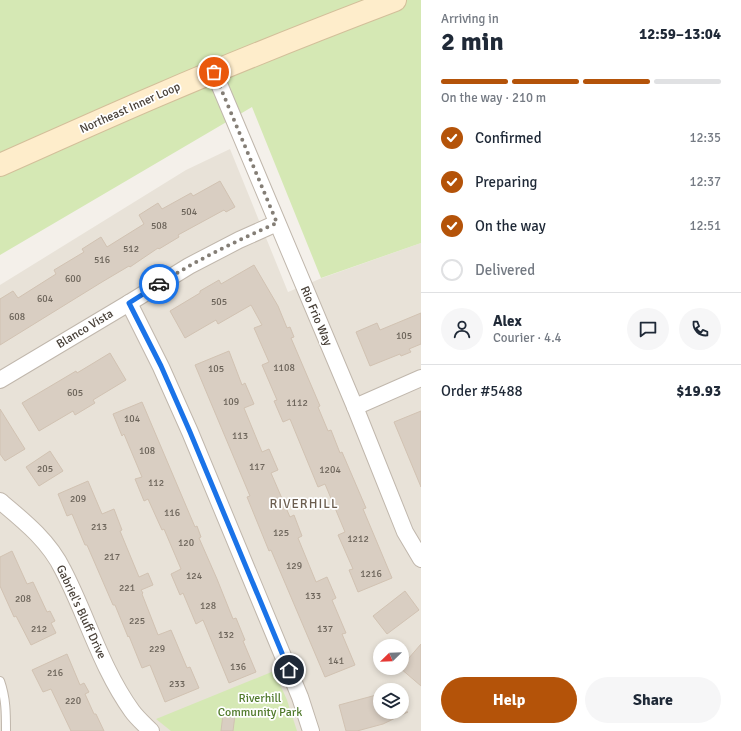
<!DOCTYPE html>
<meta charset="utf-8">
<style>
:root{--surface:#fff;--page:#f6f6f7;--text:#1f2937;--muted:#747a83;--line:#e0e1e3;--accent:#b45309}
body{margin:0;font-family:Signika,sans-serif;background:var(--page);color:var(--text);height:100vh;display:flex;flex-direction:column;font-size:15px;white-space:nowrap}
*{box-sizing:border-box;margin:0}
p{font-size:13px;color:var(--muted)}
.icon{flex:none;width:22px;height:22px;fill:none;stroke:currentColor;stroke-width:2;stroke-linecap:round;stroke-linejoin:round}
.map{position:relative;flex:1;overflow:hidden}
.side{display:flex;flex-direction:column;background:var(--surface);width:320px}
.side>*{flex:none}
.needle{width:26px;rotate:247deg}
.tools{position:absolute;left:373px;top:639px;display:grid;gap:8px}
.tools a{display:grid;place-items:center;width:36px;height:36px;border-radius:50%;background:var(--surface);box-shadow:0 2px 6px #0003;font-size:20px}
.pin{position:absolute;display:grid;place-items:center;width:34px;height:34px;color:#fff;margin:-17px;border:2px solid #fff;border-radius:50%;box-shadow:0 1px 4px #0007}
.courier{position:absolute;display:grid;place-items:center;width:40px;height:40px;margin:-20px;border:3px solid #1a73e8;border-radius:50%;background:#fff;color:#222;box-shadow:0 1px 5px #0007}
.summary em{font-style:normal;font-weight:800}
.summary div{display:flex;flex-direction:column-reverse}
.summary{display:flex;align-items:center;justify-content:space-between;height:68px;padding:0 20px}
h1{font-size:26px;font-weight:800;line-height:30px}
.bar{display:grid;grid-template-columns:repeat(4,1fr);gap:6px 4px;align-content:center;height:48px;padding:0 20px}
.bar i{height:5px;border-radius:3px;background:var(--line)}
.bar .current{background:var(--accent)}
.bar p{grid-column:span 4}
.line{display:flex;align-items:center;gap:10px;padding:0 20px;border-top:1px solid var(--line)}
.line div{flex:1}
.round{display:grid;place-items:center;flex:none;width:42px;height:42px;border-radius:21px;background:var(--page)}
ol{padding:0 20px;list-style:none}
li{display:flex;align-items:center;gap:12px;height:44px}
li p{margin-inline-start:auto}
li .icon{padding:4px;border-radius:50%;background:var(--accent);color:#fff;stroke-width:4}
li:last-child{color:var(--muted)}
li i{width:22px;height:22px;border:2px solid var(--line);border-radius:50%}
.cta{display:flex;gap:8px;margin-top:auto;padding:8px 20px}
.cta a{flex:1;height:46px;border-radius:24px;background:var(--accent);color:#fff;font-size:16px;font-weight:800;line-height:46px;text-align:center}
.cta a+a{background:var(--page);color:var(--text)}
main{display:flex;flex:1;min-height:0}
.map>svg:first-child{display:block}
.residential{fill:#e8e2d8;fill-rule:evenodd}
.green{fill:#d5e8b4}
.building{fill:#d9cec2;stroke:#d1c2b2}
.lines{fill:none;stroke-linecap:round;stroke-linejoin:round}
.lane-casing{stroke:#c0b7ac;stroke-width:10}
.street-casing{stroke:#c0b7ac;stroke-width:18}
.secondary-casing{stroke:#d3bf9a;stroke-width:24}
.lane{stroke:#fff;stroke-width:8}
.street{stroke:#fff;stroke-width:16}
.secondary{stroke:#feedcb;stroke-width:22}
.done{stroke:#847e76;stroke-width:4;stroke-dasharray:0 7.2}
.route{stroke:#1a73e8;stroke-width:5}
.labels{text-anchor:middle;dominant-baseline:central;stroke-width:3.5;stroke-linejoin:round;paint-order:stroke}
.number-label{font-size:10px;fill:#6c645a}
.street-label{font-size:12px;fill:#484038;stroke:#fff}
.park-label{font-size:12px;fill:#507a2b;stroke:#fff}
.neighbourhood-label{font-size:13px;letter-spacing:1px;fill:#6b5d4f;stroke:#fff}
</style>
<main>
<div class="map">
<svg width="421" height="731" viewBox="0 0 421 731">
<rect width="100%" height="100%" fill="#f4f0ea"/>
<path class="residential" d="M 230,149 L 288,292 L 322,278 L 421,243 L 421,731 L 0,731 L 0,285 L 186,170 ZM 380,646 L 402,646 L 402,668 L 380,668 ZM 380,690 L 402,690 L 402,712 L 380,712 Z"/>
<g class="green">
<polygon points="0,0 421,0 421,243 321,278 252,107 0,255"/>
<polygon points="274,671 287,700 297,731 171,731 156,719"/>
</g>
<g class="building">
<polygon points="220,181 235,207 226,212 224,210 178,235 179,237 159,249 158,248 130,267 129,266 102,282 0,345 0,299 13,291 18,298 56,274 54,270 84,252 82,249 101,237 107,247 144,224 139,215 158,203 162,209 191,193 193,196"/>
<polygon points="254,265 278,306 287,328 290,327 294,337 291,338 320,406 318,407 328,431 331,430 340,453 342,452 366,508 363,509 392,578 358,592 349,570 353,569 338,535 345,532 325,484 318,487 290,419 283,422 274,401 277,400 262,365 269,362 254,328 262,325 251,305 218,324 216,320 185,338 170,311 200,293 200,291 219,280 221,284"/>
<polygon points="421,313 421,344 409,349 411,352 401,356 400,354 370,366 356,332 377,323 380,330"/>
<polygon points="229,351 242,385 245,383 254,404 244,408 262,452 269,449 278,470 271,473 290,517 294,515 302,536 298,538 316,582 327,577 336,598 332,600 346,633 342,634 355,665 325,677 271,550 269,551 247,497 250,496 195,365"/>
<polygon points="110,353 126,380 93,400 95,403 75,415 73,411 39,431 22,403 76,371 77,373"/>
<polygon points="142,402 195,527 197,526 201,537 199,538 217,579 233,619 236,618 245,640 243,641 256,672 229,683 203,620 196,624 183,593 180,595 171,574 181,569 164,529 162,530 148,499 144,501 135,479 142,477 124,434 122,436 113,414"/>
<polygon points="0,409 25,449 5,461 0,454"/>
<polygon points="421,411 421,487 394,422"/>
<polygon points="50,451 63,471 39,486 26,467"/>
<polygon points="88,481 102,514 114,509 122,530 120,531 139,577 148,573 153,585 141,590 143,593 142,594 158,635 171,630 187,668 190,667 199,688 165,702 150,665 142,668 129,636 128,637 115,605 113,605 87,545 85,545 72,514 67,516 58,494"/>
<polygon points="12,551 27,584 33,582 47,612 50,611 55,621 51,623 56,633 31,645 16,616 14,617 0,586 0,557"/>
<polygon points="405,591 419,610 387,634 373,616"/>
<polygon points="421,644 421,686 400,668 402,668 402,666"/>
<polygon points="67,654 80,685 84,683 89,692 85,694 94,714 96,714 104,731 71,731 51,689 43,692 32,670"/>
<polygon points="380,694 380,712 408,712 383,724 357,731 346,731 339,705"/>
<polygon points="223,714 235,715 233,731 221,731"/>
</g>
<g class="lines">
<defs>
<path id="lane" d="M 0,681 C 6,698 6,713 6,731"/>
<g id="street">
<polyline points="214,72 355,407 405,532 421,559"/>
<polyline points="129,303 161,367 190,432 300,697 311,731"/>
<polyline points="0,380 129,303 189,266 239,240 277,223"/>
<polyline points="355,407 421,378"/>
<path d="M 0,501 C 24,521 49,541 63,570 C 87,616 101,668 132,711 C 137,718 145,725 151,731"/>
</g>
<path id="secondary" d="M 0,165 C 54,141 107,117 161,94 C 238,61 316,30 395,0"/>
</defs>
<use href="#lane" class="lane-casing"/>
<use href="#street" class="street-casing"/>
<use href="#secondary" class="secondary-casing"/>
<use href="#lane" class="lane"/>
<use href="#street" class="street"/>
<use href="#secondary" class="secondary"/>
</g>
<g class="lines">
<path class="done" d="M 159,284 C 197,260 236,241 277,223 L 214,72"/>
<polyline class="route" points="159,284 129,303 161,366 190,432 289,670"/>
</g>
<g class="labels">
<g class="number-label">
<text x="189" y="212">504</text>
<text x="159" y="226">508</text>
<text x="131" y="249">512</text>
<text x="102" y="260">516</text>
<text x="73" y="279">600</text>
<text x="45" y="299">604</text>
<text x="219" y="302">505</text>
<text x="17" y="317">608</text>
<text x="404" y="336">105</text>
<text x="284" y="368">1108</text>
<text x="216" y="369">105</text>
<text x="75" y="393">605</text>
<text x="231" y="402">109</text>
<text x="297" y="403">1112</text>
<text x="132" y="419">104</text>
<text x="240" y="436">113</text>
<text x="147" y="451">108</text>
<text x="257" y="467">117</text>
<text x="45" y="469">205</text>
<text x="330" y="470">1204</text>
<text x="156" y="483">112</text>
<text x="78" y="499">209</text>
<text x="172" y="513">116</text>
<text x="99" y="527">213</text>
<text x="281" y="533">125</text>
<text x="358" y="539">1212</text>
<text x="186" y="543">120</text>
<text x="112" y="557">217</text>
<text x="294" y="566">129</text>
<text x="371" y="574">1216</text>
<text x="194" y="576">124</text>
<text x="127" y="588">221</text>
<text x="313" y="596">133</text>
<text x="23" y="599">208</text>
<text x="208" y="606">128</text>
<text x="137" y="621">225</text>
<text x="39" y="629">212</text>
<text x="325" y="629">137</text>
<text x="226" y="635">132</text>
<text x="157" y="649">229</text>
<text x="336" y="661">141</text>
<text x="238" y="667">136</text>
<text x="55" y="673">216</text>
<text x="177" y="684">233</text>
<text x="73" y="701">220</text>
</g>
<g class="street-label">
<text transform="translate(130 108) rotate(-24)">Northeast Inner Loop</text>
<text transform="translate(316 316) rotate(67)">Rio Frio Way</text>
<text transform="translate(85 329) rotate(-31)">Blanco Vista</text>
<text transform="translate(81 612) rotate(65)">Gabriel's Bluff Drive</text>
</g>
<g class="park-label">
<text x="260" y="698">Riverhill<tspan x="260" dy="14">Community Park</tspan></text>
</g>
<g class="neighbourhood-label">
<text x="304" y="504">RIVERHILL</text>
</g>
</g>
</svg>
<div class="tools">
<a><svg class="needle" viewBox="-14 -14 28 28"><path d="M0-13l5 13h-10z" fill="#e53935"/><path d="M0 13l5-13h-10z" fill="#747a83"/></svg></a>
<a><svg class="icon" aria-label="layers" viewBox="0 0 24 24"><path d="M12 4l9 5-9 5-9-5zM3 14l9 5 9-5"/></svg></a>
</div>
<div class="pin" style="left:214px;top:72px;background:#ea580c"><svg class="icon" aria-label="bag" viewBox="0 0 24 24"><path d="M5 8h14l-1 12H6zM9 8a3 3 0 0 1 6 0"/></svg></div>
<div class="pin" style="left:289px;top:670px;background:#1f2937"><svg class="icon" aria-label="home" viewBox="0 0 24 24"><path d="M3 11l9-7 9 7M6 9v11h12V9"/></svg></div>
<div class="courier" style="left:159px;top:284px"><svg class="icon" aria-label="car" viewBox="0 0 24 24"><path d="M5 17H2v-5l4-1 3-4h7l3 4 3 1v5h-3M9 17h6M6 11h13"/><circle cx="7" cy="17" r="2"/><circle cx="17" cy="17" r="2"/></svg></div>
</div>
<section class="side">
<div class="summary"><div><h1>2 min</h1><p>Arriving in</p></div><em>12:59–13:04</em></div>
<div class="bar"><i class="current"></i><i class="current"></i><i class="current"></i><i></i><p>On the way · 210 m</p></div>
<ol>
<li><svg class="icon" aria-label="check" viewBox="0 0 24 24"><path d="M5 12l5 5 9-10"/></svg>Confirmed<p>12:35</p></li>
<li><svg class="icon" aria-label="check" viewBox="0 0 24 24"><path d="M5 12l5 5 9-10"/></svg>Preparing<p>12:37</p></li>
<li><svg class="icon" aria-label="check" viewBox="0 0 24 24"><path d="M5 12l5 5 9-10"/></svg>On the way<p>12:51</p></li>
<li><i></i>Delivered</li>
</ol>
<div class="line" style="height:72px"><a class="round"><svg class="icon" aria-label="person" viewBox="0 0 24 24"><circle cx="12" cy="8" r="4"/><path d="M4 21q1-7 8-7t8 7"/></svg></a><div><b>Alex</b><p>Courier · 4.4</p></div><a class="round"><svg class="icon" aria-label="chat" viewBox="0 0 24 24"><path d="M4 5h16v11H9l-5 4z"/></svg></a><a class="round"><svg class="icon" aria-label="phone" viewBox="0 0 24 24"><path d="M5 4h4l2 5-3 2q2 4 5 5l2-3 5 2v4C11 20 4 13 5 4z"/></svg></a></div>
<div class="line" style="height:52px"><div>Order #5488</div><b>$19.93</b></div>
<div class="cta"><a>Help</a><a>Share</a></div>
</section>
</main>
